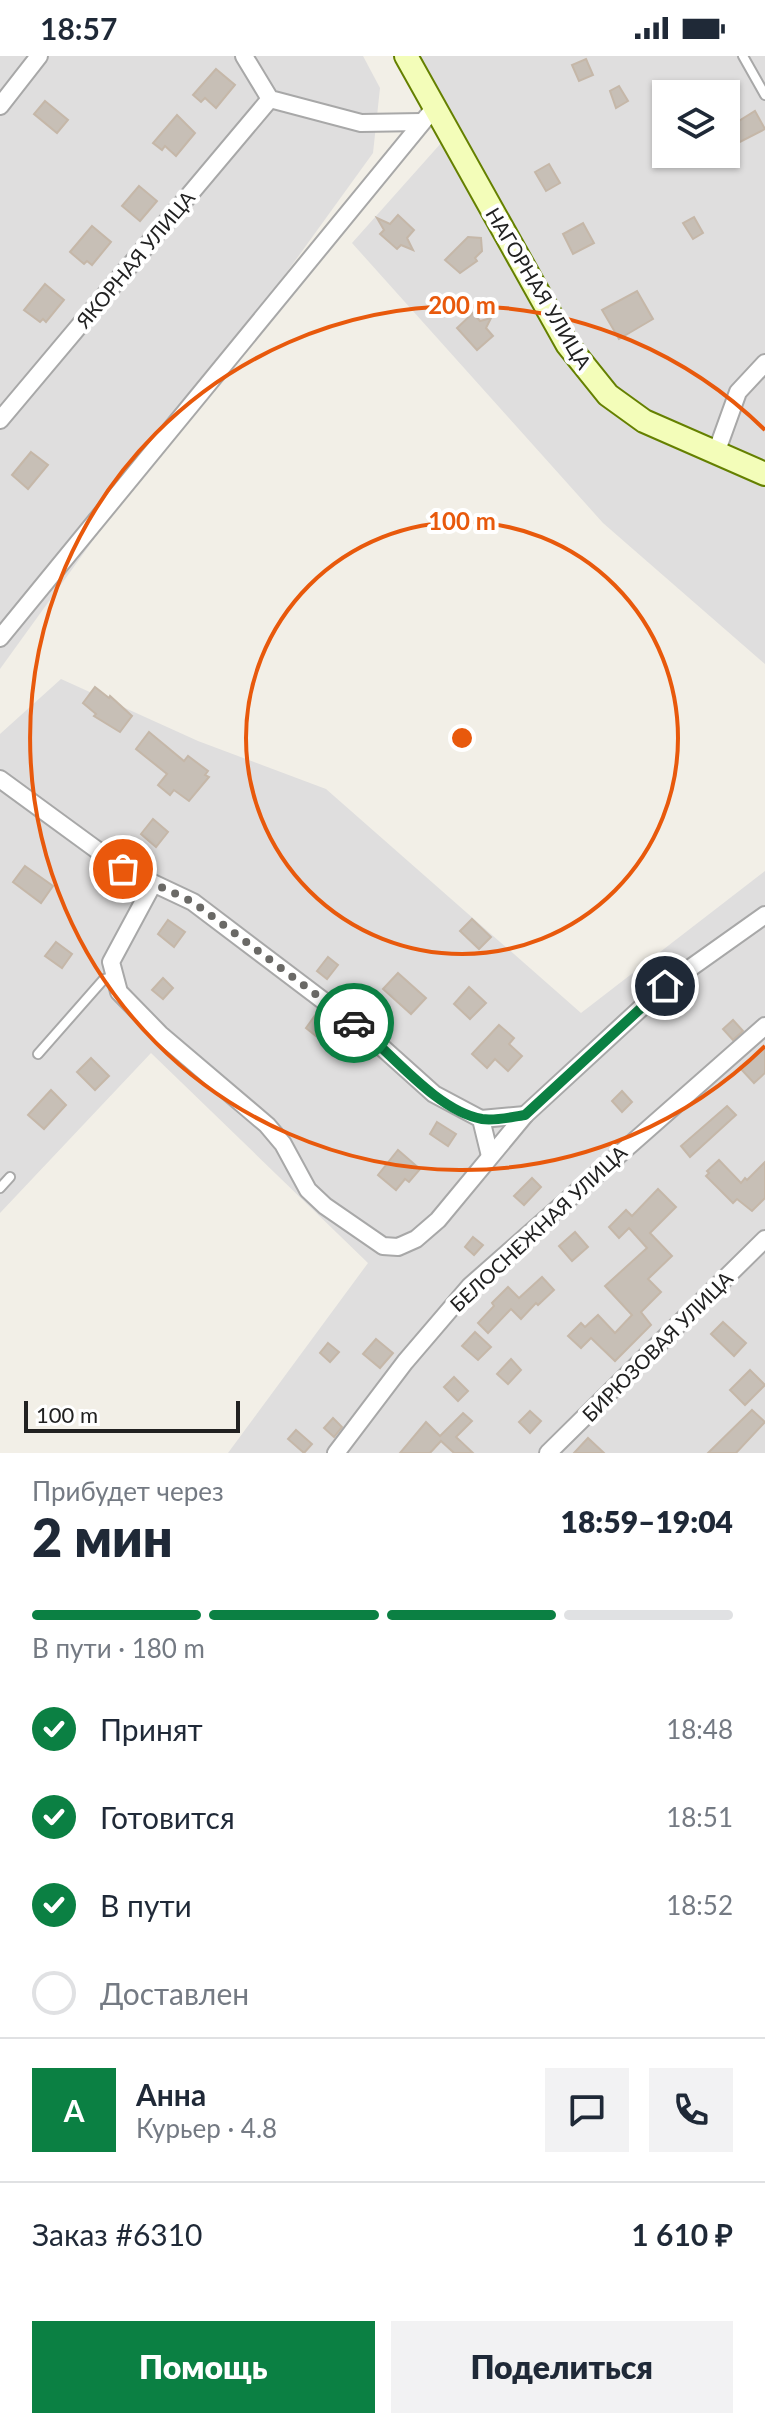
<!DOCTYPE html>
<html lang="ru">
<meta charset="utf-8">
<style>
:root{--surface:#fff;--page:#f2f2f3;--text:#1f2937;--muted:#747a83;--line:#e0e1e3;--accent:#0b8043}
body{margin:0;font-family:Lato,sans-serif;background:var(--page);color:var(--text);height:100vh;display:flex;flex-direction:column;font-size:30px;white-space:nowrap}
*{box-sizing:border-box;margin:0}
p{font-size:26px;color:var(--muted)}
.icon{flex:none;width:44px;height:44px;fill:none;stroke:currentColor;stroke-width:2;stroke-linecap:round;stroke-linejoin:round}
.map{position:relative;height:1397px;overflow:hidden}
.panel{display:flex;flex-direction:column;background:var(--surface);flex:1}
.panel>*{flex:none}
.controls{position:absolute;left:652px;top:24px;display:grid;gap:16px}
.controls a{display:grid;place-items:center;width:88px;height:88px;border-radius:0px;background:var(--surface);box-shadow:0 2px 6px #0004;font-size:40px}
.scale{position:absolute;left:24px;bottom:20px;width:216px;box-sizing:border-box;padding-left:8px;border:4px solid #212121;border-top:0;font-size:22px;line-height:28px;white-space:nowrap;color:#212121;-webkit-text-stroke:6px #fff;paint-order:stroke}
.pin{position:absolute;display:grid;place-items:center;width:68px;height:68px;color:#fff;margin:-34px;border:4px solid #fff;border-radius:50%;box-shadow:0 2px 8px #0007}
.courier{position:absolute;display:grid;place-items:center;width:80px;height:80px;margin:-40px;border:6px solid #0b8043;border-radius:50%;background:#fff;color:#222;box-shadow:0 2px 10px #0007}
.summary em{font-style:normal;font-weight:800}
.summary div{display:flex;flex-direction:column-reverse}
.summary{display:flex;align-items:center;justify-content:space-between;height:136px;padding:0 32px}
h1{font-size:52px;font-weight:800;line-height:60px}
.bar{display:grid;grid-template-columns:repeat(4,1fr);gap:12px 8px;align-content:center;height:96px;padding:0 32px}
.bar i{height:10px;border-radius:6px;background:var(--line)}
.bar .active{background:var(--accent)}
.bar p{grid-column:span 4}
.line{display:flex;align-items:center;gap:20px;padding:0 32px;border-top:2px solid var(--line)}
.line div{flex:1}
.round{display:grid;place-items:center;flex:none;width:84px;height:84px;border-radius:0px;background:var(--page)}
ol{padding:0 32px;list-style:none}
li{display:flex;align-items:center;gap:24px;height:88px}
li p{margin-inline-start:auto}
li .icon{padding:8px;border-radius:50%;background:var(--accent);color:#fff;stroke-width:4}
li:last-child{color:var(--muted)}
li i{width:44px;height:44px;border:4px solid var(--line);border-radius:50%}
.action{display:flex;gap:16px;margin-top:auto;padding:16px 32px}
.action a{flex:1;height:92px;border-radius:0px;background:var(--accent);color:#fff;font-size:32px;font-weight:800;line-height:92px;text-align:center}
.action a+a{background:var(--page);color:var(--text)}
.status{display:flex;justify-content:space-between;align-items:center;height:56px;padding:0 40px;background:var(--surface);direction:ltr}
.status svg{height:22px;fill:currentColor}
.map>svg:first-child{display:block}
.residential{fill:#dfdede;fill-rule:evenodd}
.building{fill:#c7bfb6;stroke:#c5b7a8;stroke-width:2}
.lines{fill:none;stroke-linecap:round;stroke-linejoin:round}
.lane-casing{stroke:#a8a8a8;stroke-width:12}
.street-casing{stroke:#a8a8a8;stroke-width:20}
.secondary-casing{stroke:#658000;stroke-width:26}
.lane{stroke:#fff;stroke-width:8}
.street{stroke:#fff;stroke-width:16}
.secondary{stroke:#f3fdb9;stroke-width:22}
.done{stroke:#6a6966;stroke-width:8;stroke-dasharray:0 14.4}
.route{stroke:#0b8043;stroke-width:10}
.ring{fill:none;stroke:#e8590c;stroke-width:4}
.labels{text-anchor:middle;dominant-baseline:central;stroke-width:8;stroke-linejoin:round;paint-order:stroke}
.street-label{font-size:20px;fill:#212121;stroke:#fff}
.centre{fill:#e8590c;stroke:#fff;stroke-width:4}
.ring-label{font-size:24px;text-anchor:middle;font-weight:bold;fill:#e8590c;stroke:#fff;stroke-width:8;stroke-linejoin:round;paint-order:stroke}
</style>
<div class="status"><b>18:57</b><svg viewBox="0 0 49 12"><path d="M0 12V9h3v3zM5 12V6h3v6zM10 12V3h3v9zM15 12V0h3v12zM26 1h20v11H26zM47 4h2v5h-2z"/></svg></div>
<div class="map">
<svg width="765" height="1397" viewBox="0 0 765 1397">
<rect width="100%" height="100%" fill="#f2efe7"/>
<g class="residential">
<polygon points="0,0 363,0 380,32 373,97 0,613"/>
<path d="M 393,0 L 765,0 L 765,608 L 603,467 L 352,187 L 442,86 ZM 666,38 L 726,38 L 726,98 L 666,98 Z"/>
<polygon points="61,623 198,685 326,733 581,957 765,815 765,1397 228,1397 368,1207 151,997 0,1157 0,678"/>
</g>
<g class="building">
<polygon points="586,3 593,19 579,25 572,9"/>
<polygon points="216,13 235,29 216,52 205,42 201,46 193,39"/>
<polygon points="619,30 628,45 616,52 610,35"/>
<polygon points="45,45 68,64 57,77 34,58"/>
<polygon points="755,55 765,73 726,93 726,79 737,72 734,68"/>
<polygon points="177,59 195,77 176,100 165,90 162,94 153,87"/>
<polygon points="549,108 560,127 546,135 535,116"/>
<polygon points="139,130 157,145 140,165 122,150"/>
<polygon points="398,159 414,174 407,182 413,194 401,189 397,193 380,178 384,174 377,162 390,168"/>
<polygon points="694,161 703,177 693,183 683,167"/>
<polygon points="583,167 594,187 573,198 563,178"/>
<polygon points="92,170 111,186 92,209 87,205 84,208 70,196"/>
<polygon points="468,181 481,182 482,195 475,202 477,205 460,217 445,204"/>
<polygon points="45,228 64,244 46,266 43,263 40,266 24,254"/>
<polygon points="637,235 653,263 619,283 602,254"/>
<polygon points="473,257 480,265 491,262 486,272 493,280 477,294 457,272"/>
<polygon points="31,396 48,409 28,433 12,419"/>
<polygon points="95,631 109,642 110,640 132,660 120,676 94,660 96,658 83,647"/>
<polygon points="149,676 184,705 188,700 208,715 205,719 209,721 189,745 174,734 170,739 158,729 167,718 136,693"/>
<polygon points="153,763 168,776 156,791 141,778"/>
<polygon points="25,810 53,830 41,847 13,826"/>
<polygon points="472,863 491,881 479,893 460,875"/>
<polygon points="168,864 185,876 174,891 158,878"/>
<polygon points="56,886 72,898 62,912 45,900"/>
<polygon points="328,901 338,909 327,923 317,915"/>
<polygon points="398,917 426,942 411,958 383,933"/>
<polygon points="163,922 173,932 163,943 152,934"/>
<polygon points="469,931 486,947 470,963 454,948"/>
<polygon points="316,958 327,966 316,980 306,972"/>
<polygon points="733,964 743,975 733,984 723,973"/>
<polygon points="499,969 514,982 509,988 522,1000 508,1015 495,1003 487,1012 472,998"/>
<polygon points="350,979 366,992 358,1003 341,990"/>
<polygon points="765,991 765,1017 754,1027 741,1013"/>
<polygon points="91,1002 109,1020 95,1034 77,1016"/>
<polygon points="51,1034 66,1049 44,1073 28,1059"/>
<polygon points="622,1035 632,1046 622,1056 612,1045"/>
<polygon points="727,1050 736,1059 690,1101 681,1090"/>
<polygon points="437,1066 456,1078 448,1090 430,1078"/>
<polygon points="398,1094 420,1113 409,1126 405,1123 396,1134 378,1119"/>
<polygon points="719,1104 741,1127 745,1122 747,1124 765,1106 765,1142 752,1155 737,1143 733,1147 706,1120 709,1117 707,1115"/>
<polygon points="532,1122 541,1131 524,1149 514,1140"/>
<polygon points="658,1133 676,1151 650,1177 672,1200 648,1223 661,1236 641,1256 651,1269 615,1305 591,1282 581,1292 568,1280 581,1267 585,1271 598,1259 615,1277 632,1259 605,1230 647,1192 629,1172 619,1182 609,1171 626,1154 632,1160"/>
<polygon points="575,1176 588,1191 572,1205 559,1190"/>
<polygon points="473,1181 483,1189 474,1199 465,1191"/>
<polygon points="542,1221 554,1234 538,1249 536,1247 521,1263 511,1253 488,1277 478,1267 494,1250 492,1247 508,1231 519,1242"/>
<polygon points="723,1266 746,1287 734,1300 711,1278"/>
<polygon points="475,1276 491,1291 478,1304 462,1290"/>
<polygon points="376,1283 393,1297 380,1312 363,1298"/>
<polygon points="328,1287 339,1296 330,1306 320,1297"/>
<polygon points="511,1303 521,1314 508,1328 497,1318"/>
<polygon points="750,1314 765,1329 745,1349 730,1334"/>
<polygon points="454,1321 468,1335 458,1345 444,1331"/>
<polygon points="752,1354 765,1366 736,1397 708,1397"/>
<polygon points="530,1355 541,1365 530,1377 519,1366"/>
<polygon points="463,1357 472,1365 456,1381 473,1397 454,1397 441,1385 430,1397 400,1397 426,1366 440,1380"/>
<polygon points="333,1362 342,1371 334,1381 324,1372"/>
<polygon points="296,1374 312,1388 304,1397 288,1383"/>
<polygon points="588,1382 604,1397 574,1397"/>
</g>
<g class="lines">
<defs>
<g id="lane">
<polyline points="743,0 765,39"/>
<polyline points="38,998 104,923 114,920"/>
<polyline points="0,1132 10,1121"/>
</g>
<g id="street">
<polyline points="244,0 270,43 361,67 422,66"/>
<polyline points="0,50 39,0"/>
<polyline points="0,364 270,43"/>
<polyline points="716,397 738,336 765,307"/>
<polyline points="0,582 435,51"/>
<polyline points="0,723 123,813 193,846 366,977 434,1038 481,1063 490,1100"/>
<polyline points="153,828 111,906 119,936 160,978 267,1069 283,1088 308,1134 325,1150 383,1190 398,1191 416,1183 438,1164 525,1059 665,930 765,859"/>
<polyline points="481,1063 525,1059"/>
<polyline points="336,1397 405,1306 470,1230 765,970"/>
<polyline points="548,1397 765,1183"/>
</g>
<polyline id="secondary" points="406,0 567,288 608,339 644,365 765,418"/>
</defs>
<use href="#lane" class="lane-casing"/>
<use href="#street" class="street-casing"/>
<use href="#secondary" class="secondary-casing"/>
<use href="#lane" class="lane"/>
<use href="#street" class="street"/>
<use href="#secondary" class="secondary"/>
</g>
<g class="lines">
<polyline class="done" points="123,813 193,846 354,967"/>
<path class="route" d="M 354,967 C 390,995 436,1055 482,1063 C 496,1065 511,1061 525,1059 L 665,930"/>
</g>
<g class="ring">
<circle cx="462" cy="682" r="216"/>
<path d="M765 990A432 432 0 1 1 765 374"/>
</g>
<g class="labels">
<g class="street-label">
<text transform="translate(135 203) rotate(-50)">ЯКОРНАЯ УЛИЦА</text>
<text transform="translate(539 232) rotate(59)">НАГОРНАЯ УЛИЦА</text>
<text transform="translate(538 1172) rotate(-43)">БЕЛОСНЕЖНАЯ УЛИЦА</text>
<text transform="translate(657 1290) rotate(-45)">БИРЮЗОВАЯ УЛИЦА</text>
</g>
</g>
<circle cx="462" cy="682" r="12" class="centre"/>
<g class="ring-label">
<text x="462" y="258">200 m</text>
<text x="462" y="474">100 m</text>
</g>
</svg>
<div class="controls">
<a><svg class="icon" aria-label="layers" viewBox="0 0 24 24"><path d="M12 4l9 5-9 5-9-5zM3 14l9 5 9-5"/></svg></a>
</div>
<div class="scale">100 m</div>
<div class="pin" style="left:123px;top:813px;background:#ea580c"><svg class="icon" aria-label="bag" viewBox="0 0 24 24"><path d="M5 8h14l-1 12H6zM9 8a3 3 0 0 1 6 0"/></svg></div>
<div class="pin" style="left:665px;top:930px;background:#1f2937"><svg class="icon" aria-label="home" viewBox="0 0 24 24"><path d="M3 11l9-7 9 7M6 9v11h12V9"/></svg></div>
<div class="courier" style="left:354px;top:967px"><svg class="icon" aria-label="car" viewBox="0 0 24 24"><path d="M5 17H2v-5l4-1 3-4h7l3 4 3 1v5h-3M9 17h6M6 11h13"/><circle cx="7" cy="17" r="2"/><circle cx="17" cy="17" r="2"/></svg></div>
</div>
<section class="panel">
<div class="summary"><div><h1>2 мин</h1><p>Прибудет через</p></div><em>18:59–19:04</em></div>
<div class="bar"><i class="active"></i><i class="active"></i><i class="active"></i><i></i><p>В пути · 180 m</p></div>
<ol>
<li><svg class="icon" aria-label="check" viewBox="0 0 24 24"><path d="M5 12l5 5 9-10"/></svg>Принят<p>18:48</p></li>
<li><svg class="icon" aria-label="check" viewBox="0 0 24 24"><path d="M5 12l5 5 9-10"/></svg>Готовится<p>18:51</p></li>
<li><svg class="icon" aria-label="check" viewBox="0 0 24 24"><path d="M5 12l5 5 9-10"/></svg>В пути<p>18:52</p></li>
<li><i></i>Доставлен</li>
</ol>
<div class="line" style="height:144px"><b class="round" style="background:var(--accent);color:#fff">А</b><div><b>Анна</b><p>Курьер · 4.8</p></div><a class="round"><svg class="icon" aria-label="chat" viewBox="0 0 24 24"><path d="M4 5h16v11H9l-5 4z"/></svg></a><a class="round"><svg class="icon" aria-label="phone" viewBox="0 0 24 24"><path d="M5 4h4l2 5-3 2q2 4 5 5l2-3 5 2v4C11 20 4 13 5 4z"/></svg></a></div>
<div class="line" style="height:104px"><div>Заказ #6310</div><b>1 610 ₽</b></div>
<div class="action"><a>Помощь</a><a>Поделиться</a></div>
</section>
